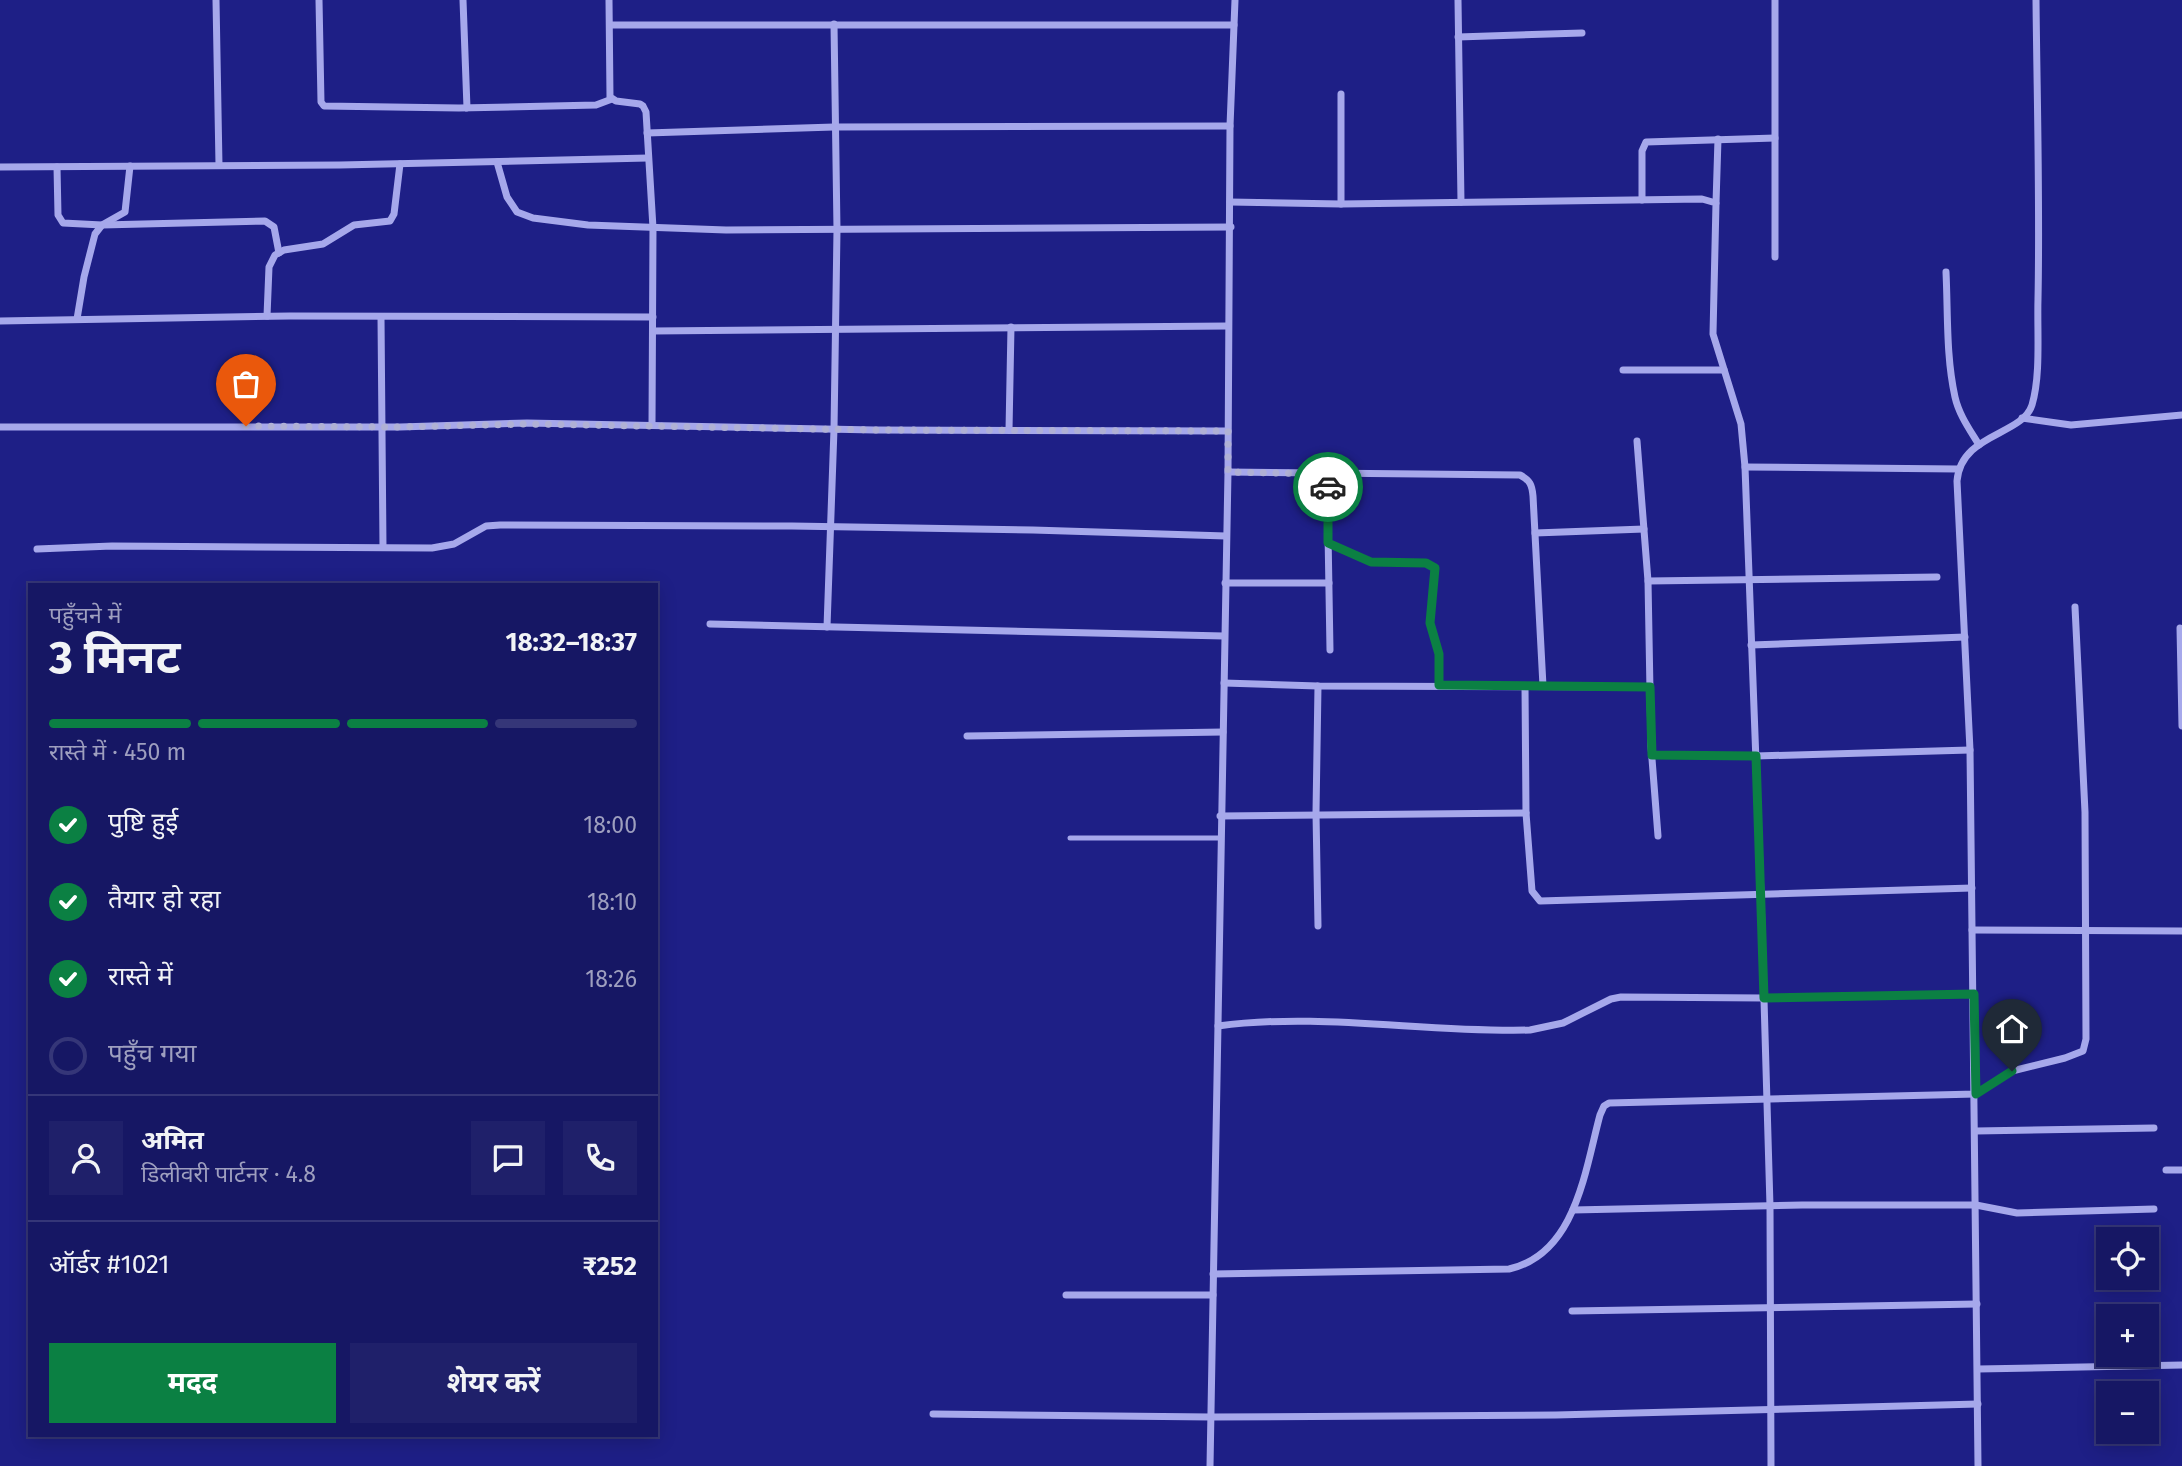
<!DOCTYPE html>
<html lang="hi">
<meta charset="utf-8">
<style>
:root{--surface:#161764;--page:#1f206a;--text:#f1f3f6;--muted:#9e9fbf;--line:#353678;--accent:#0b8043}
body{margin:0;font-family:"Fira Sans","Noto Sans Devanagari",sans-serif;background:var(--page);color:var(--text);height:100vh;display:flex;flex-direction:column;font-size:26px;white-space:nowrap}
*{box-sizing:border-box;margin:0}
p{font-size:23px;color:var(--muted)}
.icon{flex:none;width:38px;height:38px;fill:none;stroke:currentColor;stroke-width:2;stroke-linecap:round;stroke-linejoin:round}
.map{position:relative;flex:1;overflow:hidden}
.drawer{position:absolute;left:28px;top:583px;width:630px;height:854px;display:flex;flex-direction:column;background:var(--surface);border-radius:0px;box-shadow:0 4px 18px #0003,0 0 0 2px var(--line)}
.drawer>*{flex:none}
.buttons{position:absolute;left:2096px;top:1227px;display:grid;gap:14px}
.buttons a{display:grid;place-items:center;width:63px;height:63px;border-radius:0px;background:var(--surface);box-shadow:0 4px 18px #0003,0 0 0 2px var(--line);font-size:35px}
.pin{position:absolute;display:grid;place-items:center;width:60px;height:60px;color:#fff;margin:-72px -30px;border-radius:50% 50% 50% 0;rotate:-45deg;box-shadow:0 0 7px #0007}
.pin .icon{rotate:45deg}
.courier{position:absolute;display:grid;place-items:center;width:70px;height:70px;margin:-35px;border:5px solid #0b8043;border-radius:50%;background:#fff;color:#222;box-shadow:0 2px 9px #0007}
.summary em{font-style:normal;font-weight:700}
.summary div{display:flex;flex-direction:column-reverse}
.summary{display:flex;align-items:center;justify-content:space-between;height:119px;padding:0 21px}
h1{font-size:46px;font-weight:700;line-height:52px}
.bar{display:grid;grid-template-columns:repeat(4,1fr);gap:10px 7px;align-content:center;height:84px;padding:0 21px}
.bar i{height:9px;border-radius:5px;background:var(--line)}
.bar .selected{background:var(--accent)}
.bar p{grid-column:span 4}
.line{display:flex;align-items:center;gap:18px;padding:0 21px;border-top:2px solid var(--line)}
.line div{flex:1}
.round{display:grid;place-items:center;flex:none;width:74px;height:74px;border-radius:0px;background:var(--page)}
ol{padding:0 21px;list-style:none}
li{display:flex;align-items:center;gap:21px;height:77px}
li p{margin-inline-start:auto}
li .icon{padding:7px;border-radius:50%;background:var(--accent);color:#fff;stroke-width:4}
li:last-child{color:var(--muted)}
li i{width:38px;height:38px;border:4px solid var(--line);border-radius:50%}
.button{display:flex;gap:14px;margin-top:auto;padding:14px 21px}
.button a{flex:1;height:80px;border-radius:0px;background:var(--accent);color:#fff;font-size:28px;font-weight:700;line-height:80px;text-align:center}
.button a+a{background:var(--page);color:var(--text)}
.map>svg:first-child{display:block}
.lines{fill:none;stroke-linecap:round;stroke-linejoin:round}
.service{stroke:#a6a8eb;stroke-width:5}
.minor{stroke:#a6a8eb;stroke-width:7}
.done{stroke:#b0b1d5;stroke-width:7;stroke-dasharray:0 12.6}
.route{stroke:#0b8043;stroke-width:9}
</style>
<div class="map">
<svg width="2182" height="1466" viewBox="0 0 2182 1466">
<rect width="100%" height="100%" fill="#1e1f86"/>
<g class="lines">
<polyline class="service" points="1070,838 1220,838"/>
<g class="minor">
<polyline points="216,0 219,165"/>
<polyline points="319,0 321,102 324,106 459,108 596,105 612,99"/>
<polyline points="463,0 467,108"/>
<polyline points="609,0 610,97 616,101 640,104 643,106 646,112 653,228 652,425"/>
<polyline points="1458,0 1461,202"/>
<polyline points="1775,0 1775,257"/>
<polyline points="610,25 1234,25"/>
<polyline points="1458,37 1582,33"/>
<polyline points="647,133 834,127 1230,126"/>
<polyline points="497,162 507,197 517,212 533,218 588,225 726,230 1231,227"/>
<polyline points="0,167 340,165 648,158"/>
<polyline points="57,167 58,215 63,223 102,225 265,221 274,227 279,253"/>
<polyline points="1642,200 1642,151 1646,142 1775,138"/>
<polyline points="1230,202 1341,204 1702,199 1716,203 1713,334 1741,424 1745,467 1761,896 1770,1206 1771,1466"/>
<polyline points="1716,203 1718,139"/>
<polyline points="1341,204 1341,94"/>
<path d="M 1946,272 C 1948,313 1946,357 1955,397 C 1959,415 1970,430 1979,445"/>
<polyline points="267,316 269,267 275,255 284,250 323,244 354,225 390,221 394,214 400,164"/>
<polyline points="381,317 383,547"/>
<polyline points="77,319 84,277 95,234 102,225 125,212 130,166"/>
<polyline points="0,321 290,316 653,317"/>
<polyline points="653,331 1228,326"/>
<polyline points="1623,370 1724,370"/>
<polyline points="2022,418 2071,425 2182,415"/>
<polyline points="0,427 400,427 527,423 875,430 1228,431"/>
<polyline points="1009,430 1011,327"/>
<polyline points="1637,441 1648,581 1651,746 1658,836"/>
<polyline points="1745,467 1958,469"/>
<path d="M 1228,472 L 1520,475 C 1530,480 1532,485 1533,496 L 1543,686"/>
<polyline points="1327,474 1330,650"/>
<polyline points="1535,533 1644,529"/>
<polyline points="1328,543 1371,562 1426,563 1435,568 1430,623 1439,654 1439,685"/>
<polyline points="37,549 112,546 432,548 454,544 486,526 500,525 792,526 1033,530 1226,536"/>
<polyline points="1648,581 1937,577"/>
<polyline points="1225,583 1329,583"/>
<polyline points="710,624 1224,636"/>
<polyline points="827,627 834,429 837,230 834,24"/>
<polyline points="2180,628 2182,726"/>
<polyline points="1751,645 1965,637"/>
<polyline points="1224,683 1318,686 1650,687"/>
<polyline points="1318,686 1316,813 1318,926"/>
<polyline points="1525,686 1526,813 1532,891 1540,901 1972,888"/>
<polyline points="967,736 1223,732"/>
<polyline points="1652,755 1756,756 1970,750"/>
<polyline points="1220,816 1526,813"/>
<polyline points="1972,930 2182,931"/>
<path d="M 1218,1026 C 1321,1012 1426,1033 1530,1030 L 1563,1023 L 1611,999 L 1621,997 L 1764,998 L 1974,994"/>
<polyline points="1976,1131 2154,1128"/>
<polyline points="2166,1170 2182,1170"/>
<polyline points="1573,1210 1802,1205 1976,1205 2017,1213 2154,1209"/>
<path d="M 1213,1274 L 1509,1269 C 1576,1254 1585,1170 1600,1115 L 1604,1106 L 1609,1103 L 1976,1094 L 2012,1071 L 2065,1058 L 2083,1051 L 2086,1039 L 2085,812 L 2075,607"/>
<polyline points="1066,1295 1213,1295"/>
<polyline points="1572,1311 1977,1304"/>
<polyline points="1978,1369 2182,1365"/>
<polyline points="933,1414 1211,1417 1556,1415 1978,1404"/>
<polyline points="1210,1466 1228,472 1230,126 1235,0"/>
<path d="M 1978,1466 L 1970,750 L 1957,481 C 1961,433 2022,436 2032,405 C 2041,375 2037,331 2038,299 C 2040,199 2037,99 2036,0"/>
</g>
</g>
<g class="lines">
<polyline class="done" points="246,426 400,427 527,424 875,430 1228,431 1228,472 1327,474 1328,487"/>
<polyline class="route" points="1328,487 1328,543 1371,562 1426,563 1435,568 1430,623 1439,654 1439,685 1650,687 1652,755 1756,756 1764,998 1974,994 1976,1094 2012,1071"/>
</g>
</svg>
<div class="buttons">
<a><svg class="icon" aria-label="locate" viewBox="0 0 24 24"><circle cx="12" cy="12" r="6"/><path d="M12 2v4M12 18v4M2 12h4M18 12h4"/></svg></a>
<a>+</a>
<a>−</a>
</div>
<div class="pin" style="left:246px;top:426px;background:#ea580c"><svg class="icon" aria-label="bag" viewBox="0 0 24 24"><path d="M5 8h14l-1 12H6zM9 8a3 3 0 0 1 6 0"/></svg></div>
<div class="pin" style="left:2012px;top:1071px;background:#1f2937"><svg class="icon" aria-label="home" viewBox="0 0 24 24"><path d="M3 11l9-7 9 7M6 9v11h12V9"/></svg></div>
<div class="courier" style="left:1328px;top:487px"><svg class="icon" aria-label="car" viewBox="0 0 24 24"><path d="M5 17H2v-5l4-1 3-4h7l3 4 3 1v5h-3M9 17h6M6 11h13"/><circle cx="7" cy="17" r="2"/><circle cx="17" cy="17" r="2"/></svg></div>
<section class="drawer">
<div class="summary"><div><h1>3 मिनट</h1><p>पहुँचने में</p></div><em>18:32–18:37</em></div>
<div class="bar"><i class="selected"></i><i class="selected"></i><i class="selected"></i><i></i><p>रास्ते में · 450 m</p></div>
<ol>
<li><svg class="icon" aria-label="check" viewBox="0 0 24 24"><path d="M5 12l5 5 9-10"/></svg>पुष्टि हुई<p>18:00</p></li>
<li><svg class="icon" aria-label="check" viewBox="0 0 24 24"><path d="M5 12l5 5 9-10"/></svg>तैयार हो रहा<p>18:10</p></li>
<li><svg class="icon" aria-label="check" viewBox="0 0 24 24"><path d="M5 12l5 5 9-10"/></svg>रास्ते में<p>18:26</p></li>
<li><i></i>पहुँच गया</li>
</ol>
<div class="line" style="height:126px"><a class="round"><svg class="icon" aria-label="person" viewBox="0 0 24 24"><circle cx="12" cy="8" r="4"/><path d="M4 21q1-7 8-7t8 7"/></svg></a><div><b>अमित</b><p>डिलीवरी पार्टनर · 4.8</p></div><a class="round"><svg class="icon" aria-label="chat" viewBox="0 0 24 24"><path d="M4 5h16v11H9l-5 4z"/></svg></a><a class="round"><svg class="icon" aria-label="phone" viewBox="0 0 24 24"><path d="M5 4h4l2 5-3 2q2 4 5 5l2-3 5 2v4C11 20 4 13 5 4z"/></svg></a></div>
<div class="line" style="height:91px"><div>ऑर्डर #1021</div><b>₹252</b></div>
<div class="button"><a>मदद</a><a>शेयर करें</a></div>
</section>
</div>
